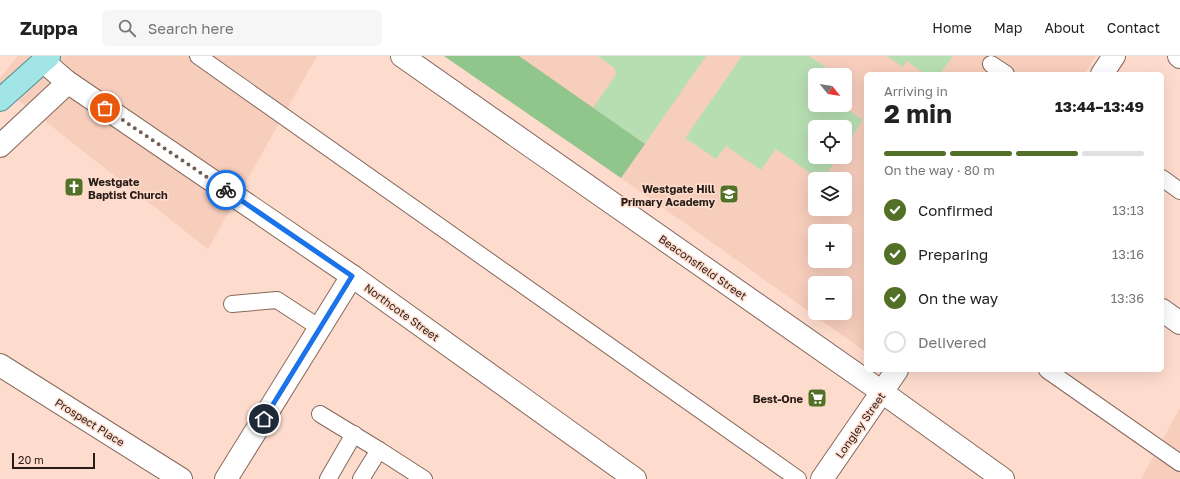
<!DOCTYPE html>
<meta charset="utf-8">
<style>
:root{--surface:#fff;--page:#f6f6f6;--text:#222;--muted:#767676;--line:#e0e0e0;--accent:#527026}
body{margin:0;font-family:"Golos Text",sans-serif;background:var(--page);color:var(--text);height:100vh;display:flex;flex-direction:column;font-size:15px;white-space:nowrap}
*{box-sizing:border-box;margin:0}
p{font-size:13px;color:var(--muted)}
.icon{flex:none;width:22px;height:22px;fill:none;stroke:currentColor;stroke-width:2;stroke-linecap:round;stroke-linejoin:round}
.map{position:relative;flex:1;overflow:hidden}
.drawer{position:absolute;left:864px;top:16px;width:300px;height:300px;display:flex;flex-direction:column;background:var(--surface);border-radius:6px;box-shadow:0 4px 16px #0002}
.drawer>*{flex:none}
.needle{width:26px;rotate:120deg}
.buttons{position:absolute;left:808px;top:12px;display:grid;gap:8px}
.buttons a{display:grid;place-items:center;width:44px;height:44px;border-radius:6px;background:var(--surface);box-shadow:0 4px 16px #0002;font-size:20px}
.scale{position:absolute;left:12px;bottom:10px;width:83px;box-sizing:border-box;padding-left:4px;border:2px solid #281c16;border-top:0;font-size:11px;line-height:14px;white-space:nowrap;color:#281c16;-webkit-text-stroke:3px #fedccd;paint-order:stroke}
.pin{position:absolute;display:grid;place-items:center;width:34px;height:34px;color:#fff;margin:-17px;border:2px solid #fff;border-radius:50%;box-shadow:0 1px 4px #0007}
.courier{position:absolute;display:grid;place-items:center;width:40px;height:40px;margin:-20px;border:3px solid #1a73e8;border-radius:50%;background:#fff;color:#222;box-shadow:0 1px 5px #0007}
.headline em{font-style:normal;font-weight:700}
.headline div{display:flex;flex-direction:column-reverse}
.headline{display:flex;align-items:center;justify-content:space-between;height:68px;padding:0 20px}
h1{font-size:26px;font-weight:700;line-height:30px}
.bar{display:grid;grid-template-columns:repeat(4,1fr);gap:6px 4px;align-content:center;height:48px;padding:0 20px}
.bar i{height:5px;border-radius:3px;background:var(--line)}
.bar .current{background:var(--accent)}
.bar p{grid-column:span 4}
ol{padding:0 20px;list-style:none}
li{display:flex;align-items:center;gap:12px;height:44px}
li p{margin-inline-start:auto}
li .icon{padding:4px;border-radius:50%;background:var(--accent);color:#fff;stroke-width:4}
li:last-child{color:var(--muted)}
li i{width:22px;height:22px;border:2px solid var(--line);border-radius:50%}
header{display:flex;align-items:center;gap:24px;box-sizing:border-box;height:56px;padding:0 20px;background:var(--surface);border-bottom:1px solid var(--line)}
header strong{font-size:19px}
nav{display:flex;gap:22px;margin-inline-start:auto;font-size:14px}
.search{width:280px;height:36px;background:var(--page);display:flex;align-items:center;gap:10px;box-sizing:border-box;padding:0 14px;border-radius:6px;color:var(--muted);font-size:15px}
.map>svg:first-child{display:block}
.built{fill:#f7cdbc;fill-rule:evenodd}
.green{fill:#b7deb3}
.forest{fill:#90c58b}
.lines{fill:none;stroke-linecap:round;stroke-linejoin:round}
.service-casing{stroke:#86685b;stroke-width:18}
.minor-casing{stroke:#86685b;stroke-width:24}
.primary-casing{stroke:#4e9493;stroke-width:24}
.service{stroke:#fff;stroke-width:16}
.minor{stroke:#fff;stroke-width:22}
.primary{stroke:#a1e5e6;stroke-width:22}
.done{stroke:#735f56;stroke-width:4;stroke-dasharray:0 7.2}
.route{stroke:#1a73e8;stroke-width:5}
.labels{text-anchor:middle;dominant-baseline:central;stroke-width:3;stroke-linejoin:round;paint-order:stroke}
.poi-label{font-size:11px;font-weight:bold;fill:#281c16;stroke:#fedccd;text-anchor:end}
.street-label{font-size:11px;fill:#281c16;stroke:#fedccd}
</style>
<header>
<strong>Zuppa</strong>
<div class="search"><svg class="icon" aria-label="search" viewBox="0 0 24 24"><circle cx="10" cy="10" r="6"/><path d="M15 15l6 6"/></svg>Search here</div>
<nav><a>Home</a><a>Map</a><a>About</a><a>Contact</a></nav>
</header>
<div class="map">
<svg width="1180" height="423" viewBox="0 0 1180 423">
<rect width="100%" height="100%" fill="#fedccd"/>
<g class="built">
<polygon points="18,0 317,0 208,193 0,30 0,22"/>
<path d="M 444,0 L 1096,0 L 1084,18 L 866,18 L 866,296 L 621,122 ZM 815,19 L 845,19 L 845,49 L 815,49 ZM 815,71 L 845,71 L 845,101 L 815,101 ZM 815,123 L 845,123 L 845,153 L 815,153 ZM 815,175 L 845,175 L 845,205 L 815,205 ZM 815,227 L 845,227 L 845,257 L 815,257 Z"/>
<polygon points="1180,352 1180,423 1141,423"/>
</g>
<g class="green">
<polygon points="598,0 706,0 645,88 593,52 616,18 614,12"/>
<polygon points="742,0 809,0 827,12 822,19 815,19 814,30 815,31 815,49 841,49 863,64 845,91 845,71 815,71 815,101 838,101 823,123 819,123 776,93 761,114 726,90 716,103 685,82"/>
<polygon points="887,0 953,0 940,18 925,18 907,5 903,11"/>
</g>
<polygon class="forest" points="444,0 519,0 645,88 621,122"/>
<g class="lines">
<defs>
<g id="service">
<polyline points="198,0 798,423"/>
<polyline points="991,8 1006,18"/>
<polyline points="1162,122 1180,135"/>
<polyline points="232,248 277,244 320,272"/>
<polyline points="1047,314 1180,407"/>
<polyline points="320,358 379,394"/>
<polyline points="328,423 354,378"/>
<polyline points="361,423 379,394 424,423"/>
</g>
<g id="minor">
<polyline points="402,0 882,336 1003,423"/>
<polyline points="1179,0 1180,1"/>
<polyline points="1102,18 1114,0"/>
<polyline points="66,25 352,220 635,423"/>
<polyline points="0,90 62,32 66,25 43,5"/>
<polyline points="1162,254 1180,267"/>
<polyline points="0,309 181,423"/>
<polyline points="226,423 352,220"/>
<polyline points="822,423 897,314"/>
</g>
<polyline id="primary" points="0,44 49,0"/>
</defs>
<use href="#service" class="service-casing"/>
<use href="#minor" class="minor-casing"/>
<use href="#primary" class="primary-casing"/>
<use href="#service" class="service"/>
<use href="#minor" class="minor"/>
<use href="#primary" class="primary"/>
</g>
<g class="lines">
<polyline class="done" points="105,52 226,134"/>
<polyline class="route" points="226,134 352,220 264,363"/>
</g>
<defs>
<symbol id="church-square" viewBox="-11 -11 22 22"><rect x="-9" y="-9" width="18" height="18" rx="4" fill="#527026" stroke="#fedccd"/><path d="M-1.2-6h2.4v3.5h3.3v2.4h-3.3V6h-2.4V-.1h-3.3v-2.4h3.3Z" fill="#fff"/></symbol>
<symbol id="school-square" viewBox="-11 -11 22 22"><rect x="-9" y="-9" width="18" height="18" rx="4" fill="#527026" stroke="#fedccd"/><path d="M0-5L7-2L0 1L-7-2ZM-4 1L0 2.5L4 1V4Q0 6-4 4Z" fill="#fff"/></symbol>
<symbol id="supermarket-square" viewBox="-11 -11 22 22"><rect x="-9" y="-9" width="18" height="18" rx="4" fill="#527026" stroke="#fedccd"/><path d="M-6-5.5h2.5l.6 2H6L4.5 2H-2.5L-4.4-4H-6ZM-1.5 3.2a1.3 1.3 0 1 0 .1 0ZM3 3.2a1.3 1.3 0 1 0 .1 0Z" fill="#fff"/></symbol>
</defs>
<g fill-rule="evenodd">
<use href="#church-square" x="63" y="120" width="22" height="22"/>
<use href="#school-square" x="718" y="127" width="22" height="22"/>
<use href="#supermarket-square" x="806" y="331" width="22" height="22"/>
</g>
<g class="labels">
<g class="poi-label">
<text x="88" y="125" text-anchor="start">Westgate<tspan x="88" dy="13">Baptist Church</tspan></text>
<text x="715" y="132">Westgate Hill<tspan x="715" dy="13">Primary Academy</tspan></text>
<text x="803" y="342">Best-One</text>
</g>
<g class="street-label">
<text transform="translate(703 211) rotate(35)">Beaconsfield Street</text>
<text transform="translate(402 256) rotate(36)">Northcote Street</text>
<text transform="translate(90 366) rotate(32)">Prospect Place</text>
<text transform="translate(860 369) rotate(-55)">Longley Street</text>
</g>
</g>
</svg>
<div class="buttons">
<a><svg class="needle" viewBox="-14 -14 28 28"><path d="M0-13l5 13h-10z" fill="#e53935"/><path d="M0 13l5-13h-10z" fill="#767676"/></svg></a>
<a><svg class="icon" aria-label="locate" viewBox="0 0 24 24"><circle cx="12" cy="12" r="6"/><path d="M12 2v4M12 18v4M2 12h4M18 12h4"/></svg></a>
<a><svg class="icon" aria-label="layers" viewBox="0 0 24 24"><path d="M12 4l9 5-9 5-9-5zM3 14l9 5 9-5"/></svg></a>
<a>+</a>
<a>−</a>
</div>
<div class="scale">20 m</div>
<div class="pin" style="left:105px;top:52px;background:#ea580c"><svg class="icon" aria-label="bag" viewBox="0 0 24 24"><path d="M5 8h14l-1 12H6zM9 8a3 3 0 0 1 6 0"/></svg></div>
<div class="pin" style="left:264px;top:363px;background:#1f2937"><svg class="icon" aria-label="home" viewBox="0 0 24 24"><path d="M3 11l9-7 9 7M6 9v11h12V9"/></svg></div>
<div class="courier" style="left:226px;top:134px"><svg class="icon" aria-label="bike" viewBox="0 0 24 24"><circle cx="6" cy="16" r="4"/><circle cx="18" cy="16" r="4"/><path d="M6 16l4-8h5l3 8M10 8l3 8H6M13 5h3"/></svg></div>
<section class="drawer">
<div class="headline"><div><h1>2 min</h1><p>Arriving in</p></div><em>13:44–13:49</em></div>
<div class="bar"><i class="current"></i><i class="current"></i><i class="current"></i><i></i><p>On the way · 80 m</p></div>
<ol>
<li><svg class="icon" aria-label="check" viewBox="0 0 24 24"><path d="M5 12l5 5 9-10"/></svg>Confirmed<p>13:13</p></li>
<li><svg class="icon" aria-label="check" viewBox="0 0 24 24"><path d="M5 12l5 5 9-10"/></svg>Preparing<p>13:16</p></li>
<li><svg class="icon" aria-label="check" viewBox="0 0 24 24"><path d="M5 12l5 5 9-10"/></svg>On the way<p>13:36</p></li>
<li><i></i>Delivered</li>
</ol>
</section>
</div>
